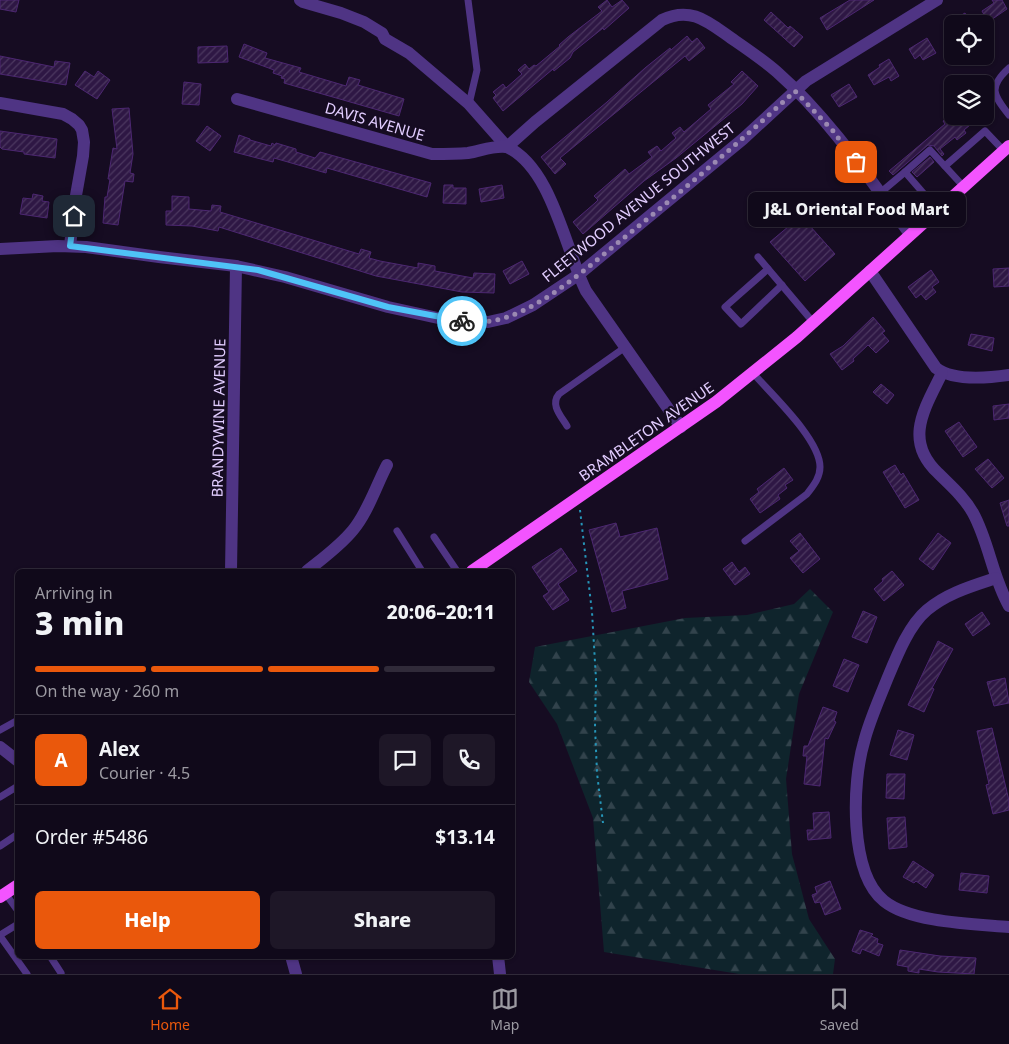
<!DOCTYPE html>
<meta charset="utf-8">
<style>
:root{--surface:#10091a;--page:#1e1727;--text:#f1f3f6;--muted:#9c9aa2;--line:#302a39;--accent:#ea580c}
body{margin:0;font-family:"Noto Sans",sans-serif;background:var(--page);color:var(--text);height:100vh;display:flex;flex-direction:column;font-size:19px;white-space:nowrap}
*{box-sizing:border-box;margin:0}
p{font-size:16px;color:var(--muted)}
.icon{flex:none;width:28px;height:28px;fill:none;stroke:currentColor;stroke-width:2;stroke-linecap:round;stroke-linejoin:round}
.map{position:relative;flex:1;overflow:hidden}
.drawer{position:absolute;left:15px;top:569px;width:500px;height:390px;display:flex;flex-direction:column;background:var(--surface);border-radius:8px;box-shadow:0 1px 4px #0004,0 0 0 1px var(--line)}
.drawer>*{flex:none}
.buttons{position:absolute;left:944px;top:15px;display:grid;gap:10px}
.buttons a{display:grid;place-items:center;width:50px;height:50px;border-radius:8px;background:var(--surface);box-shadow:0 1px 4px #0004,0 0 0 1px var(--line);font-size:25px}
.pin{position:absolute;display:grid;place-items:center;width:42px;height:42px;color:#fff;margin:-21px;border-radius:10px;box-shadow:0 2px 8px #0006}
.courier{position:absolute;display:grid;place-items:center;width:50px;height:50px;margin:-25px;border:4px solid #4fc3f7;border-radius:50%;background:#fff;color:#222;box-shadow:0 1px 6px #0007}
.bubble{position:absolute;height:35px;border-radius:8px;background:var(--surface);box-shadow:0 1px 4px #0004,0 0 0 1px var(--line);font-size:16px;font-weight:800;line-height:35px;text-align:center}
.head em{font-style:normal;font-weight:800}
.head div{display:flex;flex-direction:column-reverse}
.head{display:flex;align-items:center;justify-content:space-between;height:85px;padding:0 20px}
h1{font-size:32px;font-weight:800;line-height:38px}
.bar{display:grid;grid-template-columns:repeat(4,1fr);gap:8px 5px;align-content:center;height:60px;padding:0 20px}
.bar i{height:6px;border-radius:4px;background:var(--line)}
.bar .current{background:var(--accent)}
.bar p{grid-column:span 4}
.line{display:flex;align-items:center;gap:12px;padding:0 20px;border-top:1px solid var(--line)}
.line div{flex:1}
.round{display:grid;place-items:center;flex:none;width:52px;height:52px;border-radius:8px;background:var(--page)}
.button{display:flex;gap:10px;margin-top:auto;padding:10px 20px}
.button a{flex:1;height:58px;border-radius:8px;background:var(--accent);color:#fff;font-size:20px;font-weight:800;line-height:58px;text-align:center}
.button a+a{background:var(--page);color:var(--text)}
.tabs{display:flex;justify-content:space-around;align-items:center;height:70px;border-top:1px solid var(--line);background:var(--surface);font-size:14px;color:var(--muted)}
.tabs a{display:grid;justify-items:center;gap:2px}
.tabs .current{color:var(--accent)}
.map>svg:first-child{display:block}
.forest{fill:url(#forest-firs)}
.building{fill:url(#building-hatch);stroke:#4c2771}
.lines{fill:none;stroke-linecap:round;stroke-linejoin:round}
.path{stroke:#2696b9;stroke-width:2;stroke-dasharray:2.5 4;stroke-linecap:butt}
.lane{stroke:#4f3484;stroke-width:7}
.street{stroke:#4f3484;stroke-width:12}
.primary{stroke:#f354ff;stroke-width:12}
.done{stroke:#9b89b2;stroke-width:5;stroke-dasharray:0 9}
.route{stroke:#4fc3f7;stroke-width:6}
.labels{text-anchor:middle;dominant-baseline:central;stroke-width:4.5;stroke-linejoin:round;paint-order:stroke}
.street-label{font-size:15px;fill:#e2cdff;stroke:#160c22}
</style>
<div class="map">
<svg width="1009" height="974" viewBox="0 0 1009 974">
<defs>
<pattern id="forest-firs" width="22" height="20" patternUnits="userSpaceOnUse" patternTransform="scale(1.25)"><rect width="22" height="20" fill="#0f242c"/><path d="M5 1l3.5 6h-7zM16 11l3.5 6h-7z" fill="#32434c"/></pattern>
<pattern id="building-hatch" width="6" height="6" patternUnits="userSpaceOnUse" patternTransform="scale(1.25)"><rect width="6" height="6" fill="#2e1744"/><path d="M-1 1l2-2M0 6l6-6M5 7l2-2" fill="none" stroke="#4c3860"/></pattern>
</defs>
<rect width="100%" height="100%" fill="#160c22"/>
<polygon class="forest" points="810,589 833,612 799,694 786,779 792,854 809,919 835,959 833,974 739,974 604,952 593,818 557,724 529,682 535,647 685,618 747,615 794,604"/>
<g class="building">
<polygon points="0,0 19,0 16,12 0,9"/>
<polygon points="607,0 612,7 622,0 629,8 604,30 603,28 573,52 570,58 554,71 553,69 503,111 493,98 496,95 493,92 503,84 506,88 522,74 518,70 525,64 529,69 534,65 536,66 560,46 559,45 568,37 602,11 598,7"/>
<polygon points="850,0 874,0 827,30 820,18"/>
<polygon points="992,0 1002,0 1007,9 988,22 982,11 994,3"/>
<polygon points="771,12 788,28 790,26 803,37 794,47 764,20"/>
<polygon points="965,13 971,24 946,24"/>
<polygon points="687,36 692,42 697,38 705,48 689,61 685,56 560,158 566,164 555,174 541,157 607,102 645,68 670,48 671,50"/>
<polygon points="927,38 936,53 923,60 920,55 915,59 909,49"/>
<polygon points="244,44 267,53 265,58 301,68 299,72 346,86 349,77 360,80 358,85 404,99 399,116 284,83 285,79 281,78 282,76 273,73 274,70 239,57"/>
<polygon points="227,46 228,62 198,63 198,47"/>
<polygon points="0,56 54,67 55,61 70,63 66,85 0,74"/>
<polygon points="889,59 899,76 891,81 889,77 874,85 868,75 880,67 879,65"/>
<polygon points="85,71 94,77 98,71 110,80 97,99 75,85"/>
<polygon points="742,71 758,86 742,104 676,158 644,181 583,234 573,222 595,203 598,200 594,196 625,169 629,174 652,157 648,152 657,146 661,151 676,138 672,133 680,127 684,132 711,109 708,105 734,84 731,82"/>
<polygon points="184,82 201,84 199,105 182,104"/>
<polygon points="849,84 857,97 839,107 831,95"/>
<polygon points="129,108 133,154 130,173 134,174 133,182 125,181 118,225 103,223 105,197 107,197 110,179 108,179 113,148 117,149 112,109"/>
<polygon points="950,116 951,117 981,116 964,130 966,133 957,140 955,137 940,149 944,154 942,156 934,146 928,145 893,175 889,171 945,124 943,121"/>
<polygon points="207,126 221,136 210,151 196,141"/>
<polygon points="0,131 57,139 55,158 24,154 24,152 2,149 0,147"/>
<polygon points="239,135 250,139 250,140 271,146 272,143 275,145 276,143 296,149 296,152 315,158 320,152 431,183 427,197 327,168 326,173 274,158 273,162 257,158 234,152"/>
<polygon points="930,157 934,162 917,177 912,172"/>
<polygon points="444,185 453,185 453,188 466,188 466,204 443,203"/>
<polygon points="502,185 504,198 481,202 479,189"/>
<polygon points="33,194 43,196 42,201 49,202 47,218 20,214 23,198 32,199"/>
<polygon points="172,196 189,197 189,209 211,211 212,205 221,206 220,212 359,254 361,249 371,252 369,258 380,261 418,268 418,263 435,266 435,271 473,278 474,273 495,274 494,293 462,292 376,276 219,227 218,231 192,226 166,225 166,211 172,211"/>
<polygon points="801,216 835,254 805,281 770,242"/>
<polygon points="522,261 529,274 510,284 503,271"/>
<polygon points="1009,268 1009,286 994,287 993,269"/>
<polygon points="931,270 939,282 932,287 936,292 926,300 921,294 916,298 908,287"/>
<polygon points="873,317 885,331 882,333 889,341 876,353 868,345 853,359 854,361 842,370 830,354 843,346"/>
<polygon points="971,334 994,338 992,351 968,345"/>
<polygon points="881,384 894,395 887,404 873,392"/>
<polygon points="1009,404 1009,418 994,420 993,406"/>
<polygon points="959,422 977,447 963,457 945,431"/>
<polygon points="988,459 1004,478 992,488 975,469"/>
<polygon points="895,465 901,475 903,473 919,500 905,508 883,472"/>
<polygon points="784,468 793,480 785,485 787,488 778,495 780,499 760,513 750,499 759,492 757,489"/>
<polygon points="1009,500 1009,526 1007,526 1000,503"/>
<polygon points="616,523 620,537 657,528 668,579 622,591 626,608 612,612 589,530"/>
<polygon points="800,533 820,559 803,573 790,558 799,551 790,541"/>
<polygon points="938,533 951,543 933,570 919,559"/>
<polygon points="561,548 577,571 558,584 569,600 553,610 543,596 549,592 532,567"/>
<polygon points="732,562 739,572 745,567 750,574 735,585 723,569"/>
<polygon points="892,571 904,585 884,601 874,589 883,581 882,579"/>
<polygon points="863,611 877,617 867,643 852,637"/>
<polygon points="982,612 990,624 973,636 965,624"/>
<polygon points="938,641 953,649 932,688 934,689 924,712 908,705"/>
<polygon points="844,659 859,665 848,692 833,686"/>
<polygon points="1005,678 1009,703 994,706 987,682"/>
<polygon points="823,707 837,712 834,721 836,722 828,739 825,738 820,786 804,784 807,756 803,756 804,746 808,746"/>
<polygon points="992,728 1009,801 1009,810 993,814 986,785 989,784 977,731"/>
<polygon points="898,730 914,735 907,760 890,755"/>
<polygon points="887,774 905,774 904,799 886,798"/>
<polygon points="829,812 831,838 808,840 807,830 814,830 813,813"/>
<polygon points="905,817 907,847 889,849 887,818"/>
<polygon points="913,861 934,875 926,888 916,881 914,883 903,877"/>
<polygon points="961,873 989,876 987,893 959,890"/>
<polygon points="830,881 841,909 825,915 820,902 815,903 812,895 817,893 815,887"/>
<polygon points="860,930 873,934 871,936 878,939 877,943 883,945 879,956 862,949 860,954 852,951"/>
<polygon points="900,950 940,956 976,958 974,974 938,972 919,969 919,973 908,971 908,967 897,965"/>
</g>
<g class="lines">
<polyline class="path" points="580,510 592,612 596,679 595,727 597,773 603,823"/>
<g class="lane">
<polyline points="468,0 477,70 469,104"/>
<path d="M 1009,68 C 988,87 993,95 1009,115"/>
<polyline points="945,166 985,131 1004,151"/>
<polyline points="880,193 905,172"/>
<polyline points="938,210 905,172 930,150 964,187"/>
<polyline points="758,257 813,322"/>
<polyline points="768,269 725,307 741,324 782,285"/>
<path d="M 567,426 C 561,416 550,405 559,394 L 624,348"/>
<polyline points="397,531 422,571"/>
<polyline points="434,537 457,571"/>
<path d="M 745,541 L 807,494 C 813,486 820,478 820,467 C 820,439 771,394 753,373"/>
<polyline points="0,730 18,720"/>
<polyline points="0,797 18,786"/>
<polyline points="0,846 18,834"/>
<polyline points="5,893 18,911"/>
<polyline points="0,935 18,924"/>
<polyline points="0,936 27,974"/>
<polyline points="50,956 61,973"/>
</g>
<g class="street">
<path d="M 300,0 L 303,2 L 341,13 L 364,22 L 382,33 L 385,39 L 409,53 L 469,104 L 507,147 C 552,168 565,249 586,291 L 681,427"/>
<path d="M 237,99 L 432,154 C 444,154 456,154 468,153 C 481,151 493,145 507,147 L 535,122 L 662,20 C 691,6 708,22 731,38 C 747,49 762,59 777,72 C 829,118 869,178 910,234"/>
<polyline points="0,103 63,114 72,119 79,125 82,130 84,142 83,156 75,201 70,246"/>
<polyline points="0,249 58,246 86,247 159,257 236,266 285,277 388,307 447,320 472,322 488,322 506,318 533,305 578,275 743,139 806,81 937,0"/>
<path d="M 870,271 L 936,368 C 953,381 988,378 1009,375"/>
<path d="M 942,373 C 925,408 903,440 938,473 C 951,486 964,497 973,513 C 989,542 992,576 1009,606"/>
<polyline points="231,571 236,266"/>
<path d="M 307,571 C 323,558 340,546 353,530 C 368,512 376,486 387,465"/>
<path d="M 996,578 C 972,586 947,593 927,610 C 908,626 896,658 886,682 C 878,702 869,722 864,742 C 852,782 849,873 884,901 C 911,923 975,924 1009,927"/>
<polyline points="0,747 18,761"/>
<polyline points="291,956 296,974"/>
<polyline points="498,956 500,974"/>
</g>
<g class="primary">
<polyline points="472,571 716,402 797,337 1009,146"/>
<polyline points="0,897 18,885"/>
</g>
</g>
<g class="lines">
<path class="done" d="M 462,321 C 477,323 493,322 507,317 C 547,304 588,267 620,241 C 680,193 739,143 795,91 L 833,131 L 856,162"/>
<polyline class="route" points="74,216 70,246 258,270 388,307 462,321"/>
</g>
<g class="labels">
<g class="street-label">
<text transform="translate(375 121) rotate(16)">DAVIS AVENUE</text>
<text transform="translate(638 202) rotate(-39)">FLEETWOOD AVENUE SOUTHWEST</text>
<text transform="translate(218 418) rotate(-89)">BRANDYWINE AVENUE</text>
<text transform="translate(646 431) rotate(-35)">BRAMBLETON AVENUE</text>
</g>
</g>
</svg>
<div class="buttons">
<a><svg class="icon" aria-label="locate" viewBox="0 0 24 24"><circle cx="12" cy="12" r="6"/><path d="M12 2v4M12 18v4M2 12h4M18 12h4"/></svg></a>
<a><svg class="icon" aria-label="layers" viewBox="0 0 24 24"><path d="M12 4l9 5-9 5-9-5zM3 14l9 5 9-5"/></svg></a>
</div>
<div class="pin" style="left:856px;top:162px;background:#ea580c"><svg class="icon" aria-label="bag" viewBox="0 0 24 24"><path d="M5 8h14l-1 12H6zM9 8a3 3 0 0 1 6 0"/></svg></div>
<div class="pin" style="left:74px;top:216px;background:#1f2937"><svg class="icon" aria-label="home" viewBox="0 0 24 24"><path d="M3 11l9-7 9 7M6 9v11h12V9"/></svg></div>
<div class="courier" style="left:462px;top:321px"><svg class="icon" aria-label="bike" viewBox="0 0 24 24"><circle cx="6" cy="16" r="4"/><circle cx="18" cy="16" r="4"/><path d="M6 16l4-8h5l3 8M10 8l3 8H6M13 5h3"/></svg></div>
<div class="bubble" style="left:748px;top:192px;width:218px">J&amp;L Oriental Food Mart</div>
<section class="drawer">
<div class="head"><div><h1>3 min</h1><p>Arriving in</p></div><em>20:06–20:11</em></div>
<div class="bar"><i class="current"></i><i class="current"></i><i class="current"></i><i></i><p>On the way · 260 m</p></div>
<div class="line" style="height:90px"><b class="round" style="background:var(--accent);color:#fff">A</b><div><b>Alex</b><p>Courier · 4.5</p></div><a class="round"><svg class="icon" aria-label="chat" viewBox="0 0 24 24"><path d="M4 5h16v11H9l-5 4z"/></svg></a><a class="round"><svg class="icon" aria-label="phone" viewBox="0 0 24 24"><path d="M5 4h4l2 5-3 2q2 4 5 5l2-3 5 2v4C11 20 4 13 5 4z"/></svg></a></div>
<div class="line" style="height:65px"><div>Order #5486</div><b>$13.14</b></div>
<div class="button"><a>Help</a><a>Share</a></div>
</section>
</div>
<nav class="tabs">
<a class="current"><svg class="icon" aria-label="home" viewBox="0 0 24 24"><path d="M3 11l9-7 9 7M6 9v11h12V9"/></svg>Home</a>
<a><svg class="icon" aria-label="map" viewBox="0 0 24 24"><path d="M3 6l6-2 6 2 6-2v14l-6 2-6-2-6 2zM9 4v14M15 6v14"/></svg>Map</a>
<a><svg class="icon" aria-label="saved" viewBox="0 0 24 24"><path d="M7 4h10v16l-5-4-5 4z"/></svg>Saved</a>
</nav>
